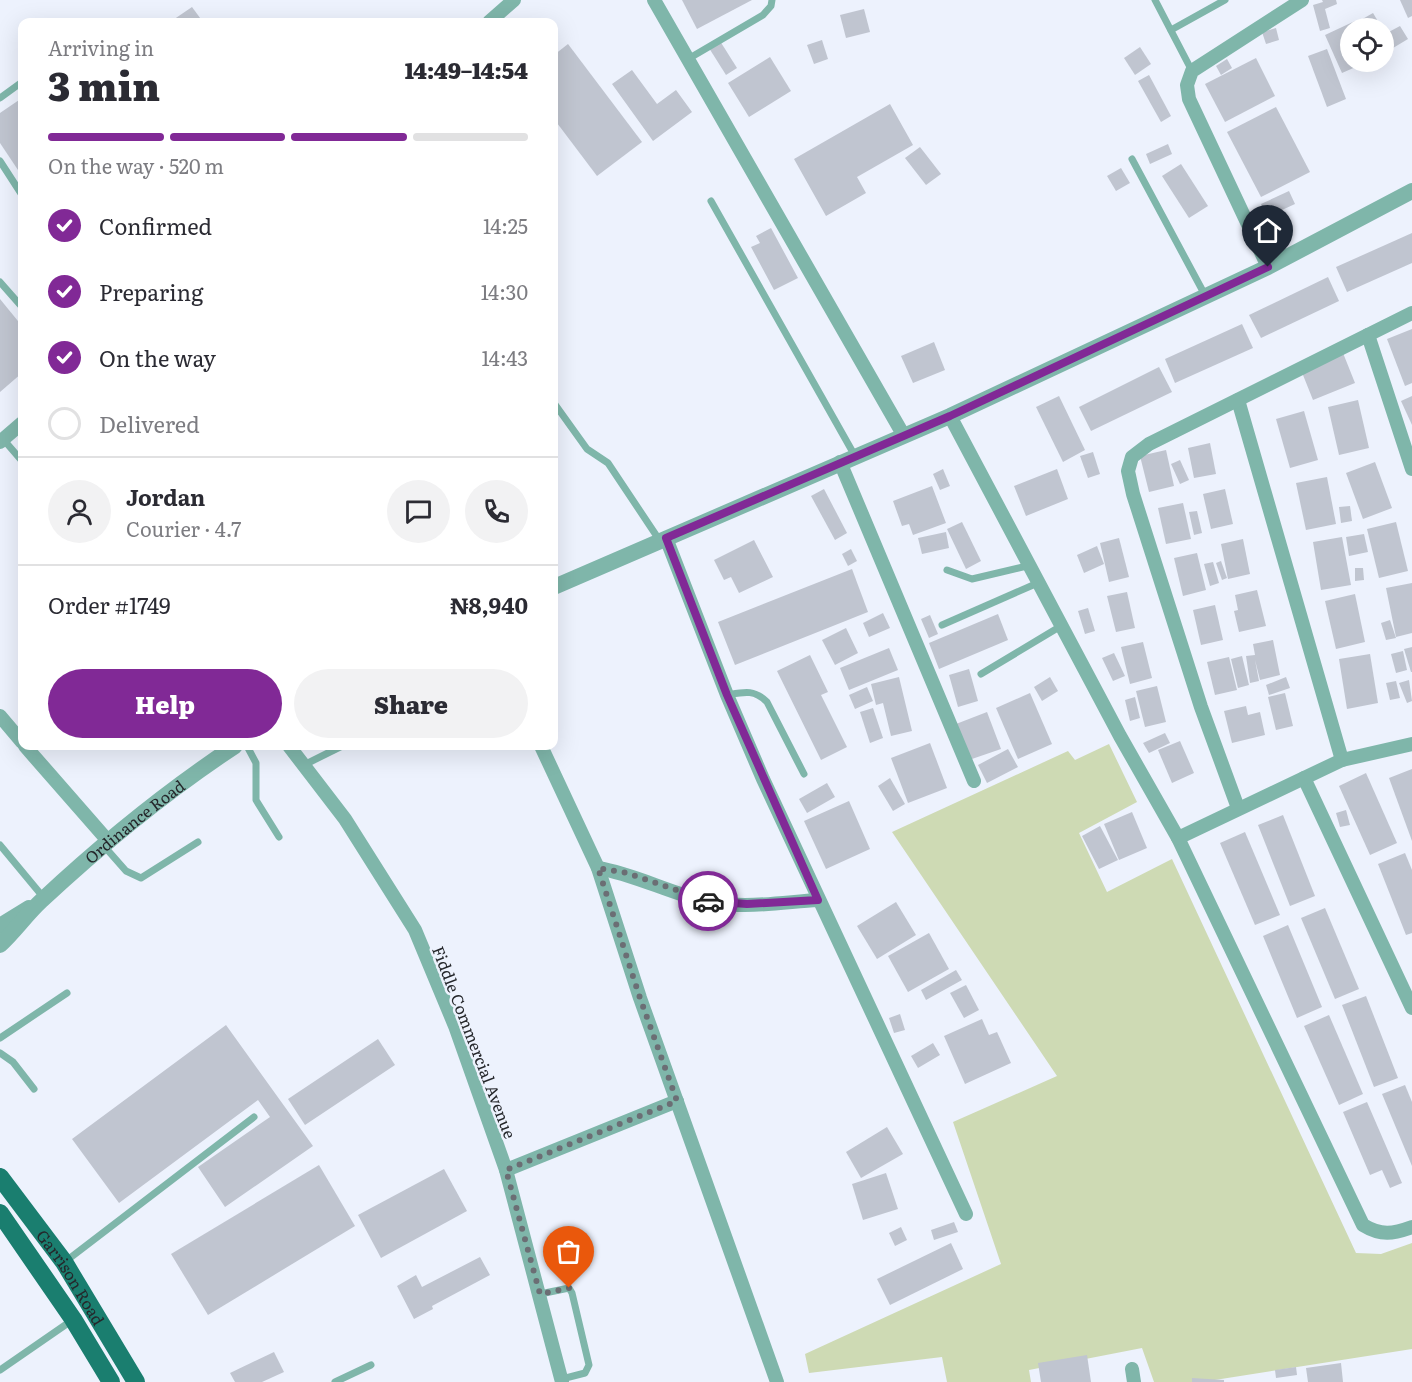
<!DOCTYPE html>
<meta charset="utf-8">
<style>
:root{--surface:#fff;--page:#f2f2f3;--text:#2b2b33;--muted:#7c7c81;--line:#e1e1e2;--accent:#812996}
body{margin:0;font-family:Literata,serif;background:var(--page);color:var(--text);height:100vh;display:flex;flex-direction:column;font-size:22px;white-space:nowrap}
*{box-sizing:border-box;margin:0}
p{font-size:20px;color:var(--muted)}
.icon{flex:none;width:33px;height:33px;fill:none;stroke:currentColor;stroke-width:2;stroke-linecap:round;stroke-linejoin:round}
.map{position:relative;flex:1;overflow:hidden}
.panel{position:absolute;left:18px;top:18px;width:540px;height:732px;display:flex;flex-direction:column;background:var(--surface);border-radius:12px;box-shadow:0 6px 24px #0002}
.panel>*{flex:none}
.controls{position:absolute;left:1340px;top:18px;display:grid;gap:12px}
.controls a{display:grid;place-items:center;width:54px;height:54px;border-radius:50%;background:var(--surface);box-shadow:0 6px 24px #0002;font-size:30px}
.pin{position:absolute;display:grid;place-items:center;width:51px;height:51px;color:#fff;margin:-62px -26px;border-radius:50% 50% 50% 0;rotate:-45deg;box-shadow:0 0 6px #0007}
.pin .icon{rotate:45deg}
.courier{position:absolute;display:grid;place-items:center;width:60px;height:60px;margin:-30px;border:4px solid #812996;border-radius:50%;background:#fff;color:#222;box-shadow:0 2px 8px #0007}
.summary em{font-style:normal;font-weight:800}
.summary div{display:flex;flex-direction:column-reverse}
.summary{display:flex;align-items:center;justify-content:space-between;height:102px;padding:0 30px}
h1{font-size:39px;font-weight:800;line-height:45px}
.bar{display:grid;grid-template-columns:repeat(4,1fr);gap:9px 6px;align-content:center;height:72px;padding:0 30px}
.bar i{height:8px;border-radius:4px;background:var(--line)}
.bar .active{background:var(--accent)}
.bar p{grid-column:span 4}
.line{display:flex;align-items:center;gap:15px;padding:0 30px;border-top:2px solid var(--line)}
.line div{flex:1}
.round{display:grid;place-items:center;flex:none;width:63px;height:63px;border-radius:32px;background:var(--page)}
ol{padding:0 30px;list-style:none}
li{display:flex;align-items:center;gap:18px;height:66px}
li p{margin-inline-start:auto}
li .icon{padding:6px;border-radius:50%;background:var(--accent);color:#fff;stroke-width:4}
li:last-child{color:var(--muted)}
li i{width:33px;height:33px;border:3px solid var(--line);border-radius:50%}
.button{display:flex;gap:12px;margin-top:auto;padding:12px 30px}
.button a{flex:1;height:69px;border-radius:36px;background:var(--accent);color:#fff;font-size:24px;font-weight:800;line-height:69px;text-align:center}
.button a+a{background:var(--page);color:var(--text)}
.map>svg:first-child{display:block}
.green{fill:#cedab4}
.building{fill:#c0c5d0}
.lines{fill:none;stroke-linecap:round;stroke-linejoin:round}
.service{stroke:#7fb6aa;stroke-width:7}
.minor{stroke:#7fb6aa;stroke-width:14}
.tertiary{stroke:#7fb6aa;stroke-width:16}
.primary{stroke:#1a7e6f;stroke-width:18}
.done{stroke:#6b6e74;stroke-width:6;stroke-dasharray:0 10.8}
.route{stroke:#812996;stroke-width:8}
.labels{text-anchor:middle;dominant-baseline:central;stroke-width:5;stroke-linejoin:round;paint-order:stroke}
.street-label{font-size:16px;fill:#25272b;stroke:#edf2fd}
</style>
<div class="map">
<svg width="1412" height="1382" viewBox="0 0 1412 1382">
<rect width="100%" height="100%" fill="#edf2fd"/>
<polygon class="green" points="1109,744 1137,802 1079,833 1107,892 1172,859 1356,1253 1381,1254 1412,1243 1412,1349 1202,1382 1154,1382 1142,1348 1029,1370 1031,1382 947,1382 942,1357 809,1373 805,1354 1001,1264 953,1122 1057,1076 892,832 1068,751 1075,760"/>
<g class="building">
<polygon points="682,0 752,0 697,29"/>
<polygon points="1322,0 1336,0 1337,4 1325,9 1330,28 1320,31 1313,5 1323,2"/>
<polygon points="1400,0 1412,0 1412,16 1408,18"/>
<polygon points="192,7 203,22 170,22"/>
<polygon points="864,9 870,32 846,38 840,15"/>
<polygon points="1373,13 1382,28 1363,28 1359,21"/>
<polygon points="1355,21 1359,28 1350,28 1350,62 1367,62 1342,73 1325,35"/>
<polygon points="1400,26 1408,39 1383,54 1383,30 1385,34"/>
<polygon points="1276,28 1279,40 1266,44 1262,32"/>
<polygon points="822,40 828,59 814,64 807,45"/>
<polygon points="720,41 737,68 726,75 709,48"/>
<polygon points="568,44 642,142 597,176 554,119 554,55"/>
<polygon points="1140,47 1151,64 1135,75 1124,58"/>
<polygon points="1327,49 1346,99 1327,107 1308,56"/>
<polygon points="770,57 791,91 749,117 728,83"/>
<polygon points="1256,58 1275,96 1225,122 1205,84"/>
<polygon points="1227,59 1232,68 1221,75 1216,66"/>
<polygon points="632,70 657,104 676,90 692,112 653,141 612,84"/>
<polygon points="1149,75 1171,116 1161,122 1138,81"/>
<polygon points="22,98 22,176 0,143 0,113"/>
<polygon points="890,104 913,145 857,177 866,193 826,216 794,159"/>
<polygon points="1276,107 1310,172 1261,197 1227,132"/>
<polygon points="1168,144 1172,154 1150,164 1146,154"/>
<polygon points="920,147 941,174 926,185 905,158"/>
<polygon points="1181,164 1208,206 1189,218 1162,176"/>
<polygon points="1121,168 1130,183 1116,191 1107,176"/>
<polygon points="1289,191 1295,204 1267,217 1261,204"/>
<polygon points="771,228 798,278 774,290 751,247 760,243 756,236"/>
<polygon points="1412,233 1412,263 1347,292 1336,267"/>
<polygon points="1328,277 1339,301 1261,338 1249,315"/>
<polygon points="0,299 22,326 22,373 0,392"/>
<polygon points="1242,324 1253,348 1175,383 1165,359"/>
<polygon points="1412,329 1412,383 1405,386 1387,339"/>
<polygon points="934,342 945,370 913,383 901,356"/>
<polygon points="1343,353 1355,383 1313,400 1301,370"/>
<polygon points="1159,367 1172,392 1091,431 1079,407"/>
<polygon points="1059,396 1085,450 1063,462 1036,407"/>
<polygon points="1412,396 1412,425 1401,401"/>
<polygon points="1358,400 1369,448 1339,455 1328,407"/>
<polygon points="1304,411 1318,460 1290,468 1276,419"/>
<polygon points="1210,443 1216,474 1194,478 1188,448"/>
<polygon points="1166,450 1174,486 1149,492 1140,456"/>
<polygon points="1093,452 1100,474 1088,478 1080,456"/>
<polygon points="1180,460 1189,480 1180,484 1171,464"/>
<polygon points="1375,462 1392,508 1363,519 1346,473"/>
<polygon points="943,469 950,486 940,490 933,474"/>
<polygon points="1057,469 1068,499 1026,516 1014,486"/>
<polygon points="1327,477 1336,524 1306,530 1296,483"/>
<polygon points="932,486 946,523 913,535 909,524 902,526 893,501"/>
<polygon points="824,489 847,533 835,540 811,496"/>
<polygon points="1225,489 1233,524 1211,529 1203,494"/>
<polygon points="1183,503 1191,539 1166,544 1158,508"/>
<polygon points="1350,506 1352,521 1341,523 1339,507"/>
<polygon points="1197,511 1202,533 1194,535 1189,512"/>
<polygon points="962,522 981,561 966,569 947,529"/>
<polygon points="1396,522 1408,571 1379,578 1367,529"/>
<polygon points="946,532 949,548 922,554 918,538"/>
<polygon points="1364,534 1368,552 1349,556 1346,537"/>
<polygon points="1342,537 1351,585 1321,590 1313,542"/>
<polygon points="1119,538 1129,577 1109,582 1100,543"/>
<polygon points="1243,539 1250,574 1228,579 1221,544"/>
<polygon points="754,540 773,577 739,593 731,577 724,580 714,560"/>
<polygon points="1097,546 1104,564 1084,573 1077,555"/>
<polygon points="851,549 857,561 848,566 842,554"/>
<polygon points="1197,553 1206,590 1183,596 1174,558"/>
<polygon points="1221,561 1227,578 1222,580 1216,563"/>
<polygon points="1213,562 1219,583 1210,586 1204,564"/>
<polygon points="1355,568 1363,568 1364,580 1355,581"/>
<polygon points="852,569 868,612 735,665 718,622"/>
<polygon points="1412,583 1412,633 1396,637 1386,588"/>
<polygon points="1257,590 1266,626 1239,632 1234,611 1238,610 1235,595"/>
<polygon points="1127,592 1135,628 1116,632 1107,596"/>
<polygon points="1355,594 1365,642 1336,649 1325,601"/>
<polygon points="1215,605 1223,640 1201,645 1193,610"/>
<polygon points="1088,608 1095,631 1085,634 1078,611"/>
<polygon points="883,613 890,628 869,637 863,623"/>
<polygon points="998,614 1008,640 939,669 929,643"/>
<polygon points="930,615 938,634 929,638 921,619"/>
<polygon points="1390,620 1396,638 1386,640 1381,623"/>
<polygon points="846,628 858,653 835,665 822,640"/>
<polygon points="1273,640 1280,675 1260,680 1255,660 1259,681 1250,683 1246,656 1255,655 1253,644"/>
<polygon points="1143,642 1152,678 1130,684 1121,647"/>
<polygon points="1412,647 1412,672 1411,672 1404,649"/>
<polygon points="889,648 898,670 849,690 840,668"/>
<polygon points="1403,651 1407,670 1396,673 1391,654"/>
<polygon points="1114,653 1125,676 1113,681 1102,658"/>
<polygon points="1370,654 1378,703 1347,709 1339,659"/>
<polygon points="810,655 828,692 821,695 847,747 821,760 777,671"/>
<polygon points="1242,656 1249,685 1238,688 1231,659"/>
<polygon points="1229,657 1237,690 1215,695 1207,662"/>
<polygon points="969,669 978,701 958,707 949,675"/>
<polygon points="899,677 912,731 891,736 883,703 876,705 871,684"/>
<polygon points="1050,677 1058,691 1042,701 1034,687"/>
<polygon points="1286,677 1290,688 1269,695 1266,685"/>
<polygon points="1409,680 1412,701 1407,703 1399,683"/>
<polygon points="1396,681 1400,698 1390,700 1386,683"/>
<polygon points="1157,686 1166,722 1145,727 1136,691"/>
<polygon points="867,687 873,701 855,709 849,695"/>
<polygon points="1030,693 1052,744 1018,759 996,708"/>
<polygon points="1285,693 1293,726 1276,730 1268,697"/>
<polygon points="1135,697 1140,718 1130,721 1125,700"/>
<polygon points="1246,706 1248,715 1260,712 1265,735 1232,743 1224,711"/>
<polygon points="873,708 883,738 870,743 860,712"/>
<polygon points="987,712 1001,749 969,760 956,724"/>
<polygon points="1165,733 1170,743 1149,753 1143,743"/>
<polygon points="1180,741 1194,773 1172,783 1158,750"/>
<polygon points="930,743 947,788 908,803 891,758"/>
<polygon points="1008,749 1018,767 987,783 978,765"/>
<polygon points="1412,769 1412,841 1389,778"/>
<polygon points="1366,773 1397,843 1370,855 1339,786"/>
<polygon points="890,778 905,804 893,811 878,786"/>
<polygon points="827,783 835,797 807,813 799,799"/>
<polygon points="849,801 870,849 826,869 804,821"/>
<polygon points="1346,810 1350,825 1340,827 1336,813"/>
<polygon points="1132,812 1147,848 1119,860 1104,824"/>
<polygon points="1283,815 1315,896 1290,906 1258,825"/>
<polygon points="1100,826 1118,860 1099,869 1082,836"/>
<polygon points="1245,832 1280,915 1255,925 1220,843"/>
<polygon points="1405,853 1412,870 1412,933 1406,935 1378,864"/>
<polygon points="896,902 916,935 877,959 857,926"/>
<polygon points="1325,908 1359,989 1335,999 1301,918"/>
<polygon points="1288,925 1322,1007 1297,1018 1263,936"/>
<polygon points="929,933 949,969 908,992 888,956"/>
<polygon points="956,970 962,980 926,1000 921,990"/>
<polygon points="966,985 979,1010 964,1018 950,993"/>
<polygon points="1366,996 1398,1078 1374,1087 1342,1005"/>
<polygon points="900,1014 905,1030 894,1033 889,1018"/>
<polygon points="1329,1015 1363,1094 1339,1105 1304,1026"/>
<polygon points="982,1019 989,1035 997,1032 1011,1063 965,1084 944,1036"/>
<polygon points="226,1025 313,1146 225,1207 198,1167 270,1117 258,1100 119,1203 72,1139"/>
<polygon points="378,1039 395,1065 305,1125 288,1099"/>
<polygon points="933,1043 940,1055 918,1068 911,1056"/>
<polygon points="1405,1085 1412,1102 1412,1166 1382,1094"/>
<polygon points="1367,1102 1402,1183 1390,1188 1382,1170 1370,1175 1343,1112"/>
<polygon points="887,1127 903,1154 861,1178 846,1152"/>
<polygon points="319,1165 355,1226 208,1315 171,1254"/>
<polygon points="444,1169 467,1211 381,1258 358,1215"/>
<polygon points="886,1173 898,1209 863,1220 852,1184"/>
<polygon points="954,1222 958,1232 934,1240 931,1230"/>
<polygon points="901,1227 907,1240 895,1246 889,1233"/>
<polygon points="951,1243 963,1269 890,1305 877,1279"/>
<polygon points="480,1257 490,1275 432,1306 433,1309 414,1319 397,1286 416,1275 422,1287"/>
<polygon points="274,1352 284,1372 262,1382 235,1382 230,1373"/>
<polygon points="1087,1355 1091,1382 1041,1382 1038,1363"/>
<polygon points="1341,1363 1343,1382 1308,1382 1306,1368"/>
<polygon points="1296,1367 1297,1375 1276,1378 1275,1370"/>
<polygon points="1192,1378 1224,1380 1224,1382 1192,1382"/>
</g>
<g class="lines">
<g class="service">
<polyline points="1155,0 1192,71"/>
<polyline points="1171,30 1225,0"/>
<polyline points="688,59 763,15 771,6 772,0"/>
<polyline points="0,98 22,82"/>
<polyline points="1132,159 1206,297"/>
<polyline points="0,161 22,195"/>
<polyline points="711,201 855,456"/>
<polyline points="0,282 22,307"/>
<polyline points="554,403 587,449 608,463 660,541"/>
<polyline points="3,439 22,461"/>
<polyline points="947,570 972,579 1031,565"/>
<polyline points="942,625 1040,582"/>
<polyline points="981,674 1061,626"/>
<path d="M 727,695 C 744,692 754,689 767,702 L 804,774"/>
<polyline points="247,746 256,763 256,800 279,837"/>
<polyline points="304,765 342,746"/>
<polyline points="0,845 44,898"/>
<polyline points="104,846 126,871 141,878 198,842"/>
<polyline points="0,1038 67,993"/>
<polyline points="0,1053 13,1062 34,1089"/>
<polyline points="66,1261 254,1117"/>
<polyline points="540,1294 569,1288 572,1293 589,1365 585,1373 562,1379"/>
<polyline points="0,1370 71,1321"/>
<polyline points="335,1382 371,1365"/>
</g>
<g class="minor">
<polyline points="654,0 904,436"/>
<polyline points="489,22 514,0"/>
<polyline points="1268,267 1189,99 1187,85 1192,71 1302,0"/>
<polyline points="1368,335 1412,469"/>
<polyline points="1238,400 1342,760"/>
<path d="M 950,416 L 1120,736 L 1178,838 L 1363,1225 C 1381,1236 1393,1234 1412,1227"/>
<polyline points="0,442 22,423"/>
<polyline points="840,462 974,781"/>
<polyline points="666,538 727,695 763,779 966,1214"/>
<polyline points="0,716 22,742"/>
<polyline points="25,746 109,842"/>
<polyline points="289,746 345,819 415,930 455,1026 506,1170 562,1382"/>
<polyline points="541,746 598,868 640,998 777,1382"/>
<polyline points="1304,778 1412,1008"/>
<polyline points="1238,808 1201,707 1133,494 1128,471 1132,457 1149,444 1412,313"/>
<polyline points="1178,838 1342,760 1412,744"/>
<path d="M 598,868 C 639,875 676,897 717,903 C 749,908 785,902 818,900"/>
<polyline points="506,1170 677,1101"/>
<polyline points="1132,1369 1134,1382"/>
</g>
<g class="tertiary">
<polyline points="554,587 950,416 1268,267 1412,191"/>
<polyline points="0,926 29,908"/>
<path id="s1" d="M 0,945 C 15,931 26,915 41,901 C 101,845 167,791 235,746"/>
</g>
<g class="primary">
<path id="s2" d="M 0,1177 L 64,1262 L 136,1382"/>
<polyline points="0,1213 73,1319 111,1382"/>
</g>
</g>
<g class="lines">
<polyline class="done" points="569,1288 540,1294 506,1170 677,1101 640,998 598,868 627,873 708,901"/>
<polyline class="route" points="708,901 747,904 818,900 727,695 666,538 950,416 1268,267"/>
</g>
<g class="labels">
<g class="street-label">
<text stroke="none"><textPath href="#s1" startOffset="183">Ordinance Road</textPath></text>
<text transform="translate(475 1042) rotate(69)">Fiddle Commercial Avenue</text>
<text stroke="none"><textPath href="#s2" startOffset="123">Garrison Road</textPath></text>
</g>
</g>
</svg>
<div class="controls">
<a><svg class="icon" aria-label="locate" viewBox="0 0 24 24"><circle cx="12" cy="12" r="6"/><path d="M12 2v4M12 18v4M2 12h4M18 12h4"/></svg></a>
</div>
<div class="pin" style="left:569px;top:1288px;background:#ea580c"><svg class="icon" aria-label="bag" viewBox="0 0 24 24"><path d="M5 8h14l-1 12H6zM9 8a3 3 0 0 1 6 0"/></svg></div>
<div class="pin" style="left:1268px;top:267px;background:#1f2937"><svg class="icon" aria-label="home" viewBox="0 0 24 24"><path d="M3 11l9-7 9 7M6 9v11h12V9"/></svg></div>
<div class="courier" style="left:708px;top:901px"><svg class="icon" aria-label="car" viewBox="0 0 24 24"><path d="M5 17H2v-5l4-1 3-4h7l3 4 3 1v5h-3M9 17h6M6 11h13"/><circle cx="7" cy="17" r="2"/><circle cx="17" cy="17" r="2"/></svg></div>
<section class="panel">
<div class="summary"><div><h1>3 min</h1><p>Arriving in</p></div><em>14:49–14:54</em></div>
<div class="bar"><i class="active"></i><i class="active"></i><i class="active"></i><i></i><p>On the way · 520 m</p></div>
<ol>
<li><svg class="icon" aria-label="check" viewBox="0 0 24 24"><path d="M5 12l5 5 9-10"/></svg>Confirmed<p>14:25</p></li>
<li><svg class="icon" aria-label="check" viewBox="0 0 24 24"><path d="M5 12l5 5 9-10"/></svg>Preparing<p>14:30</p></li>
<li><svg class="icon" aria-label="check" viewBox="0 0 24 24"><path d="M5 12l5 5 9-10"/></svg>On the way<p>14:43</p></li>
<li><i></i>Delivered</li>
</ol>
<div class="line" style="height:108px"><a class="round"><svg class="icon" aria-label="person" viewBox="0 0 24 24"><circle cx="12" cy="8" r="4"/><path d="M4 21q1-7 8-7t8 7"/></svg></a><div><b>Jordan</b><p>Courier · 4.7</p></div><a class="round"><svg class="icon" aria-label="chat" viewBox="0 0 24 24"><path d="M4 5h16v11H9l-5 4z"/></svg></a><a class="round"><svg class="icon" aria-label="phone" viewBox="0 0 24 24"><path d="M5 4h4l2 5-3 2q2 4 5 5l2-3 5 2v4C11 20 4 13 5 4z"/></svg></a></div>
<div class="line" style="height:78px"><div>Order #1749</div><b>₦8,940</b></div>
<div class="button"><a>Help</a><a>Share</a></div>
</section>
</div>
